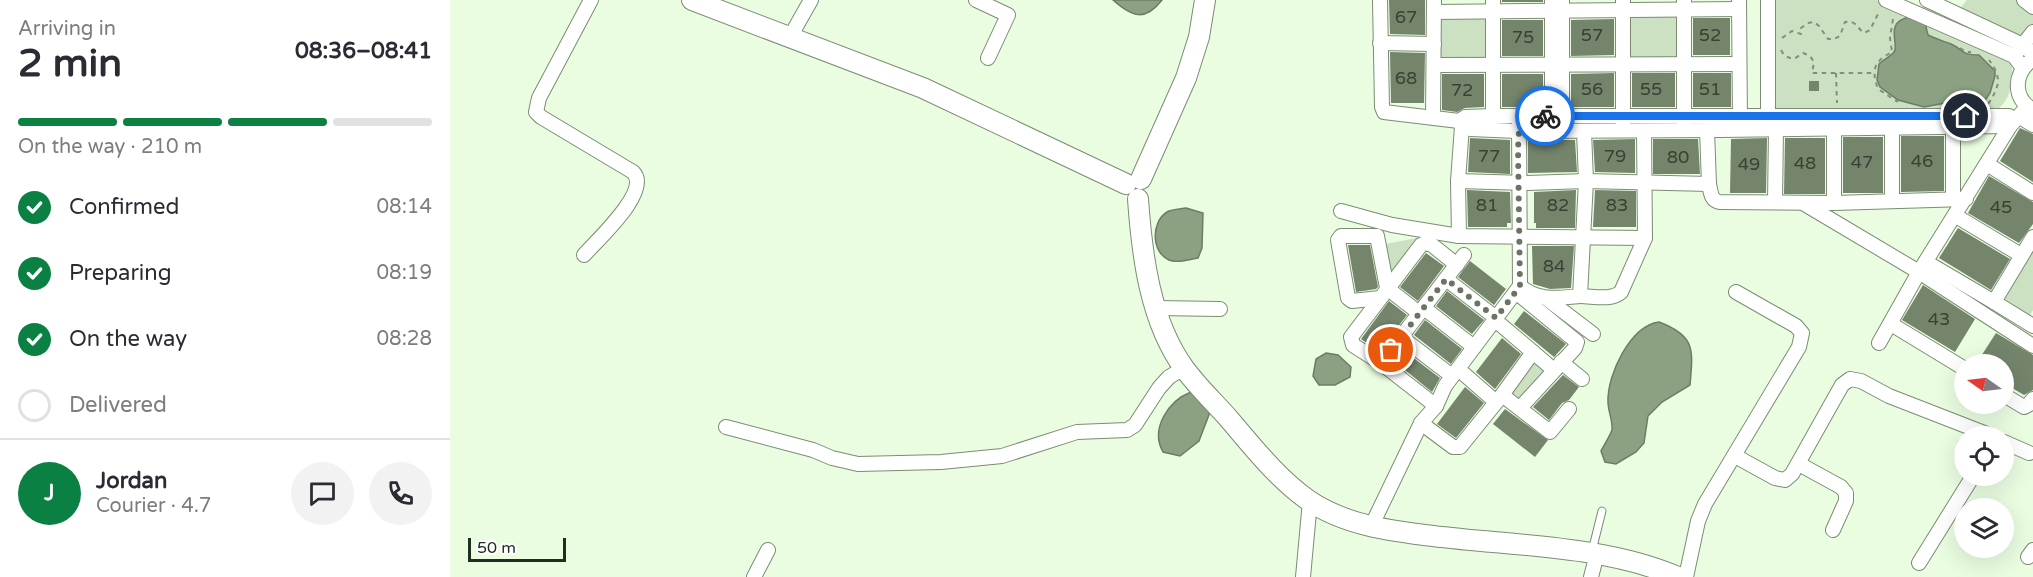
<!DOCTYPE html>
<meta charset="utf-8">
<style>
:root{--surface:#fff;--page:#f2f2f3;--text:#2b2b33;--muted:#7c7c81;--line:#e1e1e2;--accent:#0b8043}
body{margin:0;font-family:"Varela Round",sans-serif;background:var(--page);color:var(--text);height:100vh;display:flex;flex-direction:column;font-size:22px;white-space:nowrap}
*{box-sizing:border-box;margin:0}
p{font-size:20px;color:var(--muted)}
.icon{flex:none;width:33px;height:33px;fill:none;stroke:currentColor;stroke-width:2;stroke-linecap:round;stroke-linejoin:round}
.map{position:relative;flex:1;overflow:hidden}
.side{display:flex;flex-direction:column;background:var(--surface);width:450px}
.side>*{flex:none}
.needle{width:39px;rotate:284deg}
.tools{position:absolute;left:1504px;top:354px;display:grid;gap:12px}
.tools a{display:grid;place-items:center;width:60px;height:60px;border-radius:50%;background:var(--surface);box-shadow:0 6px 24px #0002;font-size:30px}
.scale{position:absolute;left:18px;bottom:15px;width:98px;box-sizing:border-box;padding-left:6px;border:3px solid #242b21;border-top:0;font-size:16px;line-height:21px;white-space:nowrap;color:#242b21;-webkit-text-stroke:4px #fff;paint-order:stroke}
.pin{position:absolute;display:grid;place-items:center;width:51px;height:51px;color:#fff;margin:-26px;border:3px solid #fff;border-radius:50%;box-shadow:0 2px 6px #0007}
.courier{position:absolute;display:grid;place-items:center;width:60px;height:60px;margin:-30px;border:4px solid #1a73e8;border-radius:50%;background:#fff;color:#222;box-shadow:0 2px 8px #0007}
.overview em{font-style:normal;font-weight:800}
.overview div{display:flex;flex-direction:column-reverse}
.overview{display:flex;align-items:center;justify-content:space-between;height:102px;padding:0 18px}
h1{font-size:39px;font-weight:800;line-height:45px}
.bar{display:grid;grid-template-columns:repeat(4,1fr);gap:9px 6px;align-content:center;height:72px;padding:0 18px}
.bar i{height:8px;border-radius:4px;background:var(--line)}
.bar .on{background:var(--accent)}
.bar p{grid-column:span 4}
.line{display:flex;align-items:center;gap:15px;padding:0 18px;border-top:2px solid var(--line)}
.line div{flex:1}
.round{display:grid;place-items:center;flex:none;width:63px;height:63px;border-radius:32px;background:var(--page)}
ol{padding:0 18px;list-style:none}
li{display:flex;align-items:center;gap:18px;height:66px}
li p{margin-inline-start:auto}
li .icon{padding:6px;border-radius:50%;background:var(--accent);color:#fff;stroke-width:4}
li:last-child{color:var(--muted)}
li i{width:33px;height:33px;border:3px solid var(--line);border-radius:50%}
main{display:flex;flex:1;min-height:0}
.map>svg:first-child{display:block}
.green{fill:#cce1c2}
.water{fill:#8ca082;stroke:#6d7d65;stroke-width:1.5}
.building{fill:#74856c}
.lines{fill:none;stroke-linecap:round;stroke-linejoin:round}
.lane-casing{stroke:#7b8c73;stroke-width:9}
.street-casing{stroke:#7b8c73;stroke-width:16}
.secondary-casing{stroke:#7b8c73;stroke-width:22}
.path{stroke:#828f7d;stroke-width:2;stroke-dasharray:4.5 4.5;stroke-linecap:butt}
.lane{stroke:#fff;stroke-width:7}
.street{stroke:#fff;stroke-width:14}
.secondary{stroke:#fff;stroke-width:20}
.done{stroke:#697464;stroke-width:6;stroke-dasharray:0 10.8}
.route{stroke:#1a73e8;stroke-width:8}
.labels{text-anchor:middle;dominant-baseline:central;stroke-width:4.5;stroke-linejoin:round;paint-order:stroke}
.number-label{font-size:18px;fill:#384234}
</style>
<main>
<section class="side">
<div class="overview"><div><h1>2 min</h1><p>Arriving in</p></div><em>08:36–08:41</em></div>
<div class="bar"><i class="on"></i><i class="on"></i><i class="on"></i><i></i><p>On the way · 210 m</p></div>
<ol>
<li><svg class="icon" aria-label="check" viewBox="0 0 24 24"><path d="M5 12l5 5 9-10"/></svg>Confirmed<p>08:14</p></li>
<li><svg class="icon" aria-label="check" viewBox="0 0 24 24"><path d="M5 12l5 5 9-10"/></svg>Preparing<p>08:19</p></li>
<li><svg class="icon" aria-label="check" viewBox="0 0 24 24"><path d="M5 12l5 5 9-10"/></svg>On the way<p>08:28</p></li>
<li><i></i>Delivered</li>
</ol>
<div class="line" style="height:108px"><b class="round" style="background:var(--accent);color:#fff">J</b><div><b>Jordan</b><p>Courier · 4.7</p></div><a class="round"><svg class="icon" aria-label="chat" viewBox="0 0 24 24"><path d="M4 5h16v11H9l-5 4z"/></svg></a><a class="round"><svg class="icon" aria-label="phone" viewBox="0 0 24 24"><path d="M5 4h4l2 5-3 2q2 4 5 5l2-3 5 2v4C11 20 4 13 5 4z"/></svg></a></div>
</section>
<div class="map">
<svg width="1583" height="577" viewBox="0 0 1583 577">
<rect width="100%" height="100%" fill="#eafde1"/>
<g class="green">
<path d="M 1323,0 L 1426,0 L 1551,56 L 1562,65 C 1563,83 1560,105 1542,112 L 1323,111 Z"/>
<polygon points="1517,0 1570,0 1583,10 1583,28 1574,39 1508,11"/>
<polygon points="1231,12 1231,61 1176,62 1176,13"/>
<polygon points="986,14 1041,14 1041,63 986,64"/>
<polygon points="967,238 936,280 930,245"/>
<polygon points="1583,242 1583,310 1579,317 1549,299"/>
<polygon points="1083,349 1102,365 1069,406 1050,391"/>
</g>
<g class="water">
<path d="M 663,0 L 712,0 C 695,22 682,17 663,0 Z"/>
<path d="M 1460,17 L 1475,23 L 1478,35 C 1486,39 1493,41 1501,44 C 1515,50 1510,55 1529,55 L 1545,71 L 1545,76 L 1540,93 L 1531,107 L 1521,111 L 1501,102 L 1474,107 L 1448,100 L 1430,87 L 1427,80 L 1429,64 C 1433,60 1441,56 1444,52 C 1450,44 1433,22 1460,17 Z"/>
<path d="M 736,208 L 753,213 L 752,248 L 748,258 C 740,259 727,264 719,260 C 701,252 701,222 717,212 C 722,209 730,209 736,208 Z"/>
<path d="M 1209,322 C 1246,336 1243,350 1240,385 L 1212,402 L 1198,416 L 1194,443 L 1186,452 L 1166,464 L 1155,462 L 1151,451 C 1154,445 1160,436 1162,430 C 1163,421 1158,411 1158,402 C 1157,375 1180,326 1209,322 Z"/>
<polygon points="876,353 888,355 901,367 900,377 885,385 869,385 863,376 866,359"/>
<path d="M 741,392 L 754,403 L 760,412 L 749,441 L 730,456 L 713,452 C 700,429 718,401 741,392 Z"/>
</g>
<g class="building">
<polygon points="939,0 975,0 975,35 940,34"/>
<rect x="1052" y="0" width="41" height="2"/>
<rect x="1243" y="18" width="37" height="37"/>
<polygon points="1164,19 1164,55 1121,56 1121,20"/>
<rect x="1052" y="20" width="41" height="36"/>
<polygon points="940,52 975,53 974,103 941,103"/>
<polygon points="1164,73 1164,107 1121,107 1121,74"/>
<rect x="1182" y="73" width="43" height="34"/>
<rect x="1243" y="73" width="38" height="34"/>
<polygon points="992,74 1034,74 1034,107 1015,108 1007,112 992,110"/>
<rect x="1052" y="74" width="41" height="33"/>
<rect x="1359" y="81" width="10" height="10"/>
<polygon points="1570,128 1583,134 1583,182 1550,161"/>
<polygon points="1451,136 1494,136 1494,191 1451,192"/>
<rect x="1393" y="137" width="40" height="56"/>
<polygon points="1020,138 1060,140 1060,174 1018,172"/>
<polygon points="1317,138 1316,193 1280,193 1281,139"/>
<polygon points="1335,138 1375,138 1375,194 1334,194"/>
<polygon points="1185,139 1185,173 1145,172 1143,140"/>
<polygon points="1203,139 1248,139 1250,174 1203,174"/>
<polygon points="1078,140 1125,140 1127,172 1078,173"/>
<polygon points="1539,176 1583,202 1583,224 1569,243 1518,213"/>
<polygon points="1017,190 1060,192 1061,223 1057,223 1057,227 1018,227"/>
<polygon points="1126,190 1125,228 1086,228 1086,223 1084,223 1084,192"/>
<polygon points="1145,190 1186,191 1186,227 1143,227"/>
<polygon points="1508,228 1560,259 1541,290 1489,258"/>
<polygon points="898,245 920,245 928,287 926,289 906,292"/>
<polygon points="1082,246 1124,246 1121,288 1100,289 1083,284"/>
<polygon points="976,253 994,266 968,301 950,287"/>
<polygon points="1020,261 1056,289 1044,305 1008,277"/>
<polygon points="1473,285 1525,319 1505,352 1452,320"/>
<polygon points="997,291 1034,320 1022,334 986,306"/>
<polygon points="939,301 957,315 929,351 911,339"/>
<polygon points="1074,311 1116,344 1104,357 1064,324"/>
<polygon points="975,320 1012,349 1001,364 964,335"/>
<polygon points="1546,333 1583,355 1583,390 1574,395 1557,385 1561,378 1554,373 1554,364 1526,364"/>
<polygon points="1052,338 1071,354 1045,389 1026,372"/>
<polygon points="953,350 990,378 982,392 944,361"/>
<polygon points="1113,375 1129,387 1119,400 1112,403 1099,420 1083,407"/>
<polygon points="1015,387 1034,403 1006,438 987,424"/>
<polygon points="1055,409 1098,440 1085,457 1043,424"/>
</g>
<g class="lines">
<defs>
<polyline id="lane" points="1142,551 1152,511"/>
<g id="street">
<polyline points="526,0 558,15 538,58"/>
<polyline points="930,0 932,107 934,112 1009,121"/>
<polyline points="1102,0 1102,125"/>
<polyline points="1234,0 1234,125"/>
<polyline points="1289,0 1290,125"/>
<polyline points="1318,0 1318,124"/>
<polyline points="1436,0 1564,56 1573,68"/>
<polyline points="1477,0 1573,45 1583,54"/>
<polyline points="1574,0 1583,7"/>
<polyline points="984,12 1289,9"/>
<polyline points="340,37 361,0"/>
<polyline points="930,43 984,44"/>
<polyline points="1568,51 1583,32"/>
<path d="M 1579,62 C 1563,77 1564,99 1583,110"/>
<polyline points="984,65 1289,64"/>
<polygon points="1043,116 1559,116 1560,126 1269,130 1067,131 1021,129 1012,126 1009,121 1015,117"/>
<polyline points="1043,116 1043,0"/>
<polyline points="983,117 984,0"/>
<polyline points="1570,117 1583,125"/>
<polyline points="1173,123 1173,0"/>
<polyline points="1112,124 1112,0"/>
<polyline points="1012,126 1008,181 1077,183 1136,181 1259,184 1257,130"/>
<polyline points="1503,127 1503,199"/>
<polyline points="1384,129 1384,203"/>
<polyline points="1537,164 1583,193"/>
<polyline points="1008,181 1009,236"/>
<path d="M 1259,184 C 1261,193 1261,201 1270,202 L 1384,203 L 1516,199"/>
<polyline points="1442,201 1442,129"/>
<polyline points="1325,202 1326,129"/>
<polyline points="1353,203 1469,272 1583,346"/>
<polyline points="891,211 942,225 1009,236 1195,238"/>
<polyline points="1506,216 1571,255"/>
<path d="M 134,255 C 147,240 202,191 183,172 L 91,117 L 86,112 L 89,98 L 141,0"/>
<polyline points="1476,262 1544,302 1583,237"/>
<polyline points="996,279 1046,318"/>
<path d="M 1070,286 C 1088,302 1109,298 1130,296 L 1136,181 L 1134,131"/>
<path d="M 1130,296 C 1143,296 1161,301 1171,292 L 1195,238 L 1194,131"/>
<polyline points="930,298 902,301 898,298 888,240 891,236 927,236 937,288 969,313"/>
<polyline points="1097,299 1143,334"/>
<polyline points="1544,302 1583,326"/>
<polyline points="706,308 770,309"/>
<polyline points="974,308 1024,347"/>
<polyline points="1441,324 1515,369"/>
<polyline points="1051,325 1104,370"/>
<polyline points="951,337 1002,376"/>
<polyline points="1429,343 1469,272 1560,126 1577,107"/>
<polyline points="1111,362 1132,379"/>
<polyline points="931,363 1014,255"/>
<polyline points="1014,374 1046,402"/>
<polyline points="1052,395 1100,432 1119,409"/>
<polyline points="1554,395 1574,407 1578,405 1583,399"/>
<polyline points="986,406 931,363 903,345 901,337 971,245 975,243 982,245 1007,265"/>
<polyline points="1070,408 1125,348 1127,342 1072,297"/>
<polyline points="971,423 1003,447 1010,447 1052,395 1083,352"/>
<polyline points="276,427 363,450 382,458 408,464 491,462 552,456 627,432 677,430 685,425 709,388 719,377 734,368"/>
<polyline points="1554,442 1579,453"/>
<polyline points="1515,445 1512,456 1515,461"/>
<polyline points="1285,456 1325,478 1335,480 1342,474 1392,385 1400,379 1411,381 1439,396 1542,436"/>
<polyline points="1349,464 1391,487 1396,493 1396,501 1383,530"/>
<polyline points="921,527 971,423 986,406 995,386 1070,286 1069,124"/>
<polyline points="1578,557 1583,550"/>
<polyline points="1469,563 1523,476"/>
<polyline points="304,577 318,550"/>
<polyline points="853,577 860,501"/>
<polyline points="1141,577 1147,554"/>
<polyline points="1236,577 1248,521 1255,504 1349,347 1352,333 1346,326 1286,292"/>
</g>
<g id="secondary">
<polyline points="242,0 473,88 676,184"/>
<polyline points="691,179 736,78 749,37 755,0"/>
<path d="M 688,199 C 692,256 700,321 734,368 C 747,386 764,402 779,419 C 803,447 827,478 858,500 C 894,525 941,531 983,536 C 1063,546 1154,545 1228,577"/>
</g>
</defs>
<use href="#lane" class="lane-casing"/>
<use href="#street" class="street-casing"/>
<use href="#secondary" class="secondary-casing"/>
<g class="path">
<path d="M 1443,19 L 1440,38 L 1442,52 C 1424,61 1421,70 1428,89 L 1448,102"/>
<path d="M 1332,38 L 1342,31 L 1351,34 L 1351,28 L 1358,23 L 1364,22 L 1369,26 L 1378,39 L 1384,39 L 1390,36 L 1395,22 C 1406,20 1406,27 1414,33 L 1420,30 L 1429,12"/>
<polyline points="1510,48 1516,52 1521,52"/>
<path d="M 1331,50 C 1334,56 1338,58 1344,59 L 1353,53 L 1360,56 L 1364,62 L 1362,73 L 1424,73"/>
<polyline points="1386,73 1387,103"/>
<path d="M 1538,104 C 1550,86 1552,77 1539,60"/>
</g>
<use href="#lane" class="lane"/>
<use href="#street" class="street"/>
<use href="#secondary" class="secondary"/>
</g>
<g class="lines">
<polyline class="done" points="941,350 996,279 1046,318 1070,286 1068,148 1070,116 1095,116"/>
<polyline class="route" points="1095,116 1516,116"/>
</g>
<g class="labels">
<g class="number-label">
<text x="956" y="17">67</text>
<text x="1142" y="35">57</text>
<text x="1260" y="35">52</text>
<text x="1073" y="37">75</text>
<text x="956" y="78">68</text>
<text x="1142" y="89">56</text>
<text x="1201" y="89">55</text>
<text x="1260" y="89">51</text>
<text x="1012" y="90">72</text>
<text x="1039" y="156">77</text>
<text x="1165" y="156">79</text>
<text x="1228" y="157">80</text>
<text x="1472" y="161">46</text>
<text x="1412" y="162">47</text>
<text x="1355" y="163">48</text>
<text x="1299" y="164">49</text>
<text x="1037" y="205">81</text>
<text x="1108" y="205">82</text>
<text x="1167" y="205">83</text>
<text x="1551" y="207">45</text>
<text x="1104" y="266">84</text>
<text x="1489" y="319">43</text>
</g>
</g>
</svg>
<div class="tools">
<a><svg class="needle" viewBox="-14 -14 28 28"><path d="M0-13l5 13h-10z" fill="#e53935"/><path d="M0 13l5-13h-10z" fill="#7c7c81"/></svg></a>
<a><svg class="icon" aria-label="locate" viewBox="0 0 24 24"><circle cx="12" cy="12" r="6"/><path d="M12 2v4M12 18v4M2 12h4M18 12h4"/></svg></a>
<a><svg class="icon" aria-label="layers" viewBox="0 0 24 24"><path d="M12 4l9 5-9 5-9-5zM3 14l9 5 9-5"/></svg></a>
</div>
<div class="scale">50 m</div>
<div class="pin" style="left:941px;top:350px;background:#ea580c"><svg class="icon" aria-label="bag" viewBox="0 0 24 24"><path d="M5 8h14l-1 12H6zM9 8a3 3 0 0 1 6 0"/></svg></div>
<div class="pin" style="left:1516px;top:116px;background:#1f2937"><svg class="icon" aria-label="home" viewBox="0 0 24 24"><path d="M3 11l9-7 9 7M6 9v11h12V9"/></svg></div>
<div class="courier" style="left:1095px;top:116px"><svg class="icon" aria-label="bike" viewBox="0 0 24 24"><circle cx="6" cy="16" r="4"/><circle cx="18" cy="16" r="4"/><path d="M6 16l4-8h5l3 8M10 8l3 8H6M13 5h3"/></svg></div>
</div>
</main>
